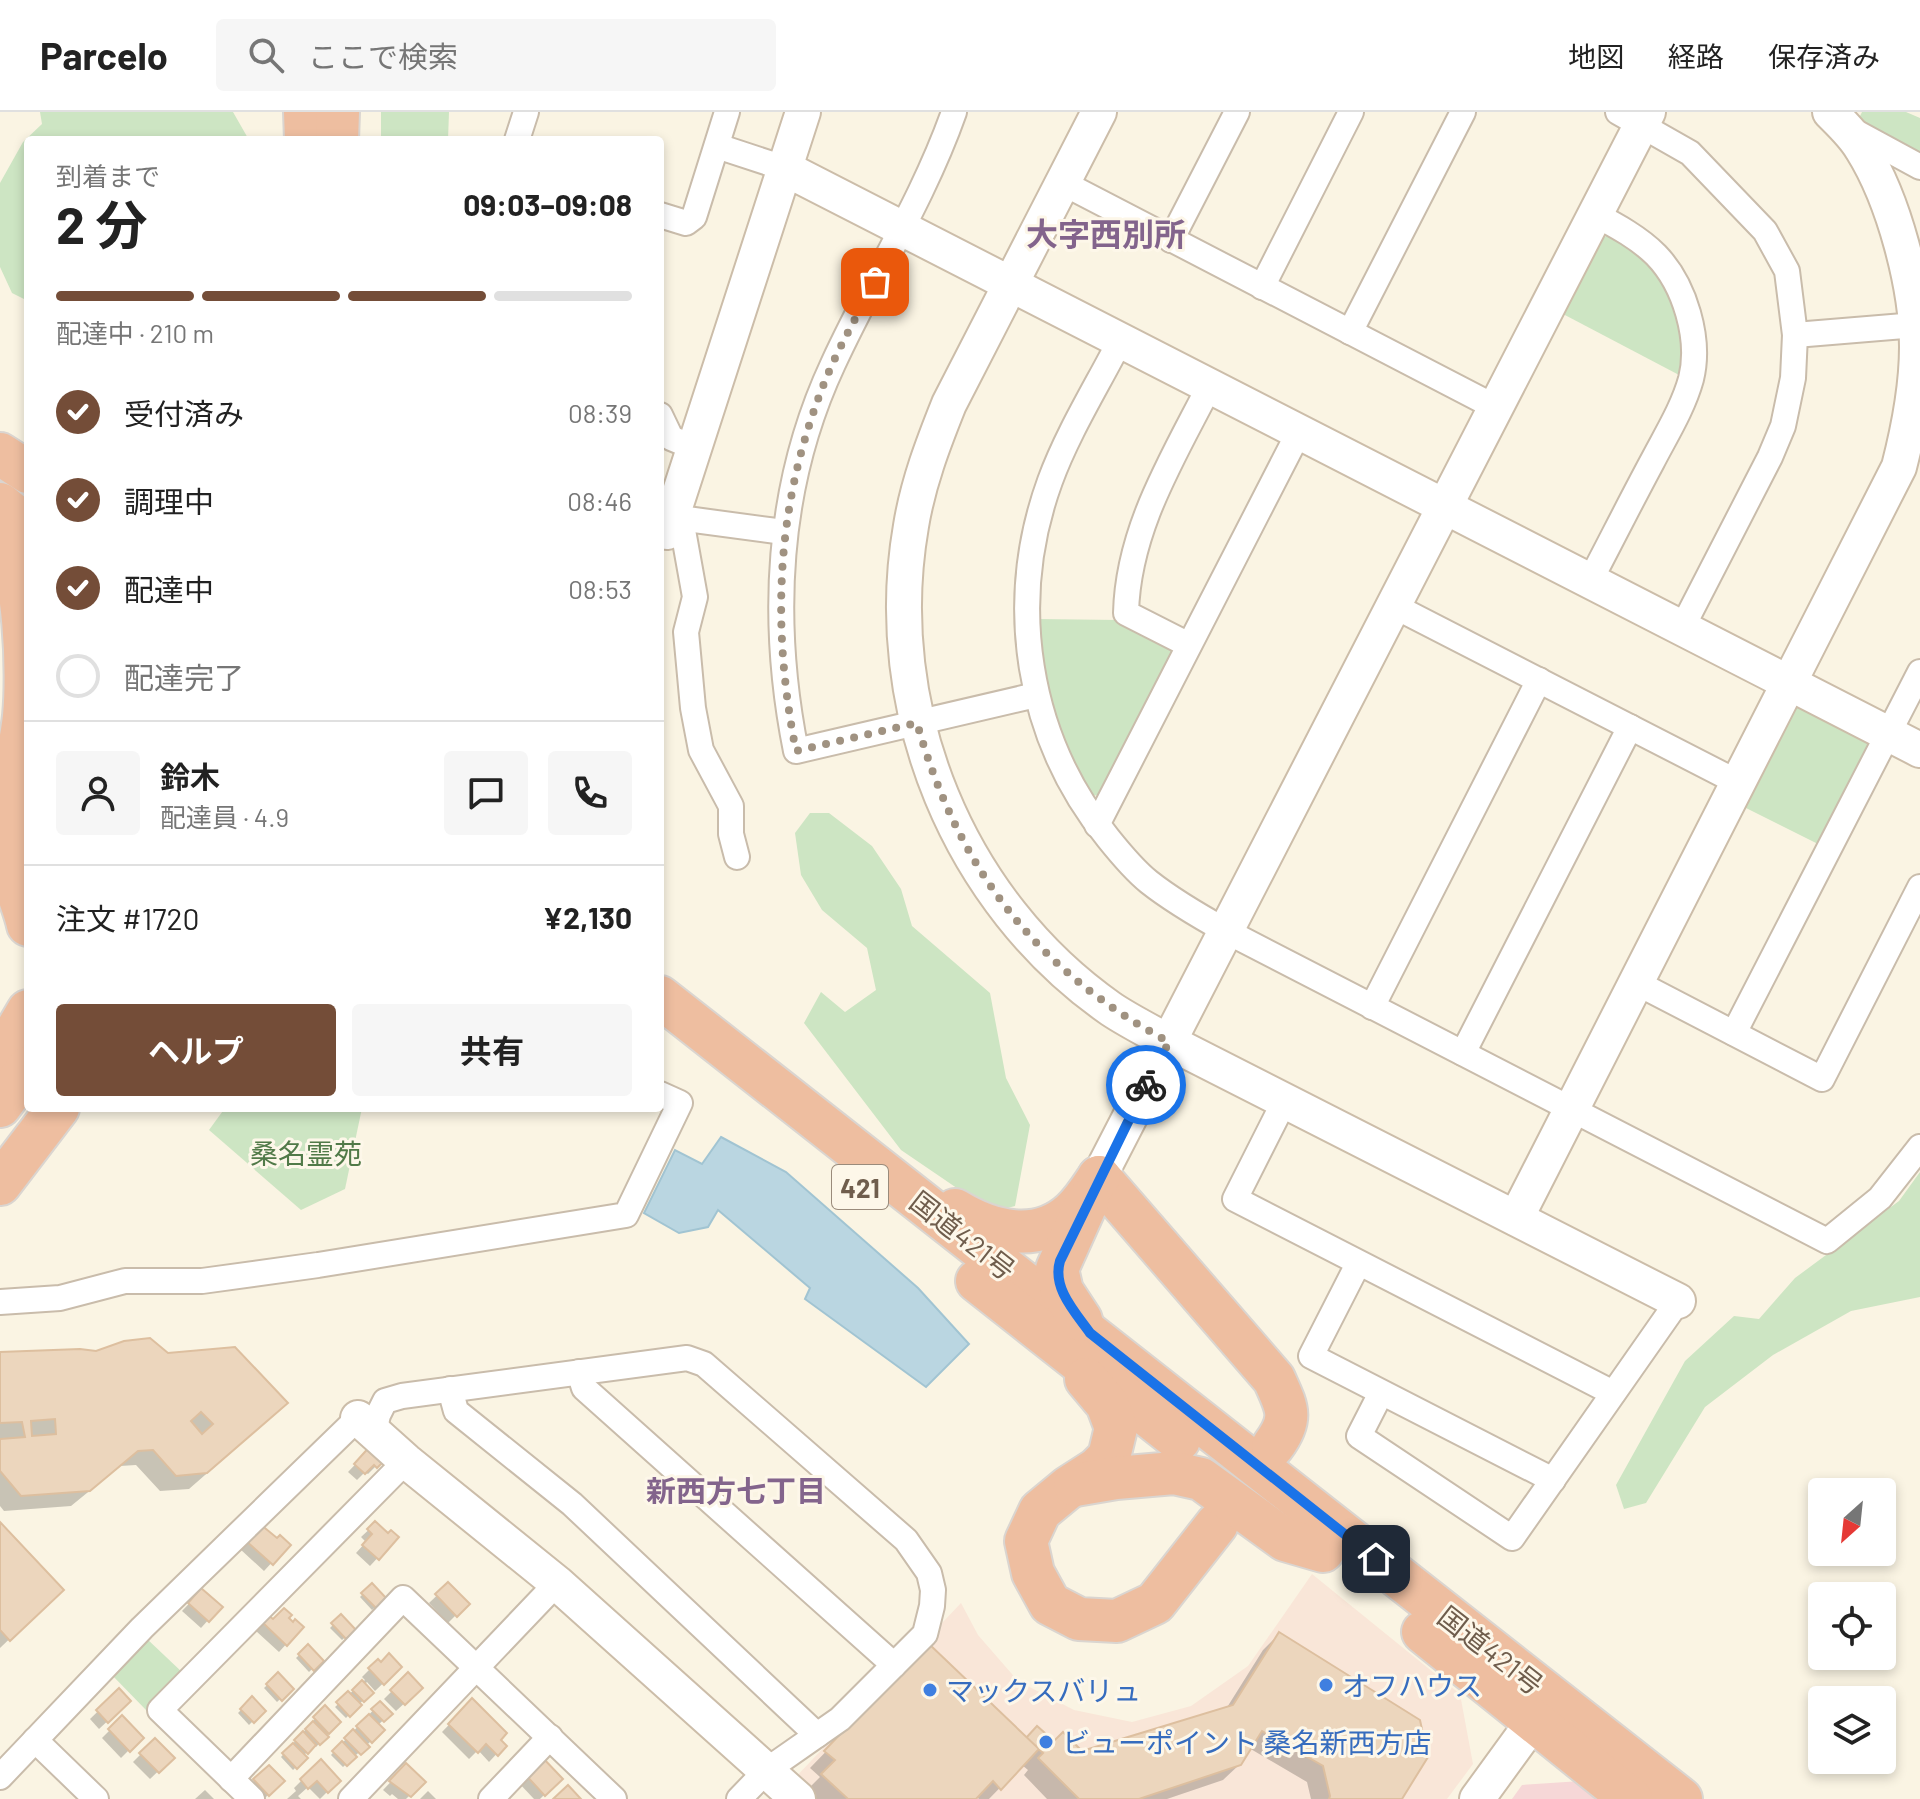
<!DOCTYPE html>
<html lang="ja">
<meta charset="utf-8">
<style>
:root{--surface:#fff;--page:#f6f6f6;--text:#222;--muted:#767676;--line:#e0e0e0;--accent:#744d38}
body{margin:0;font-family:Barlow,"Noto Sans JP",sans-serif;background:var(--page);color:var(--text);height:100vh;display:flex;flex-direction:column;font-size:30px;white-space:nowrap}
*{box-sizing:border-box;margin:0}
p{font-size:26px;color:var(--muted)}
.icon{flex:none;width:44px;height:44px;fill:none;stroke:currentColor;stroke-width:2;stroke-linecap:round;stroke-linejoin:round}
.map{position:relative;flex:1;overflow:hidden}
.side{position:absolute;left:24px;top:24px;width:640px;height:976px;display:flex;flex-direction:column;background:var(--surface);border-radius:8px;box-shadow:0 4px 12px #0003}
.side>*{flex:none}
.needle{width:52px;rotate:207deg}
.controls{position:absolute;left:1808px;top:1366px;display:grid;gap:16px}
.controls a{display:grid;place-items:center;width:88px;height:88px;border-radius:8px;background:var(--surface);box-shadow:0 4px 12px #0003;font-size:40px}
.pin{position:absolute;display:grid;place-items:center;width:68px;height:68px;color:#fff;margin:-34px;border-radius:16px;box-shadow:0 4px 12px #0006}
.courier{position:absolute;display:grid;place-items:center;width:80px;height:80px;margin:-40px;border:6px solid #1a73e8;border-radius:50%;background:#fff;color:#222;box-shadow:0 2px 10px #0007}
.head em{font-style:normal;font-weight:700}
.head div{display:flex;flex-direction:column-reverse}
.head{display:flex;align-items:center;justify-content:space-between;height:136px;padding:0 32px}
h1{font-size:52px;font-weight:700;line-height:60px}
.bar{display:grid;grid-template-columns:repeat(4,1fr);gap:12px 8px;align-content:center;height:96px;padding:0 32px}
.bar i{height:10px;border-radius:6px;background:var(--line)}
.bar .on{background:var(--accent)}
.bar p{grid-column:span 4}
.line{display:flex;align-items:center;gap:20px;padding:0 32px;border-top:2px solid var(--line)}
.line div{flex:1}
.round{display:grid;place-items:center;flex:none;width:84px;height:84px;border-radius:8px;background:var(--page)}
ol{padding:0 32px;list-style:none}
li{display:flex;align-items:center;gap:24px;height:88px}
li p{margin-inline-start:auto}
li .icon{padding:8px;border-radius:50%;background:var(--accent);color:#fff;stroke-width:4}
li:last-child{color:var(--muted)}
li i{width:44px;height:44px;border:4px solid var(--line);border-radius:50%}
.action{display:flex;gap:16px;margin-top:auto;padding:16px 32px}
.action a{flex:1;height:92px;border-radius:8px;background:var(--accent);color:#fff;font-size:32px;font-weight:700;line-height:92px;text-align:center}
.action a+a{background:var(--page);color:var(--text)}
header{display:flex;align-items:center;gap:48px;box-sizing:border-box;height:112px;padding:0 40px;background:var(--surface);border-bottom:2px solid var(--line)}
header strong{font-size:38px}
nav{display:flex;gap:44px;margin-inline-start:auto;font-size:28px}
.search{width:560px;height:72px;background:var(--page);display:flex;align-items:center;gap:20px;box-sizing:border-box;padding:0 28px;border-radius:8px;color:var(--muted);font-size:30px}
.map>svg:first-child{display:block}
.commercial{fill:#f9e6d8}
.medical{fill:#f6d7d7}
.green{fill:#cde5c3}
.water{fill:#bad6e1;stroke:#a1c4d2;stroke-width:2}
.shadow{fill:#0003}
.building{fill:#ecd6bd;stroke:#ddbf9f;stroke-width:2;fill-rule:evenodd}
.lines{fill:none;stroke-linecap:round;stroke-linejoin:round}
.street-casing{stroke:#c9bcab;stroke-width:28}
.secondary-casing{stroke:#ccbda9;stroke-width:38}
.highway-casing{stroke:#dad5d0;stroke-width:46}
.street{stroke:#fff;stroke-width:24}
.secondary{stroke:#fff;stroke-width:34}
.highway{stroke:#eebea0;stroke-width:42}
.done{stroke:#a09281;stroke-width:8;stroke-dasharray:0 14.4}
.route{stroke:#1a73e8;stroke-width:10}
.shop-dot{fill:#3f7fe0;stroke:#fdf7e9;stroke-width:3}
.labels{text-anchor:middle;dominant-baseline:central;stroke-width:6;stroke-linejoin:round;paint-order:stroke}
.shield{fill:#fdf7e9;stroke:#9a8b7b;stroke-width:2}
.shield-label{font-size:26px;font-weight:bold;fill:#6f5d4c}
.park-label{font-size:28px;fill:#517a48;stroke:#fdf7e9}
.street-label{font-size:28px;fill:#6f5d4c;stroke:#fdf7e9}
.shop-label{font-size:28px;fill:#366cbe;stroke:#fdf7e9;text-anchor:start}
.neighbourhood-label{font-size:30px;font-weight:bold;fill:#83648c;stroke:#fdf7e9}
.quarter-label{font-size:32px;font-weight:bold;fill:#83648c;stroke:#fdf7e9}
</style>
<header>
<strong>Parcelo</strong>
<div class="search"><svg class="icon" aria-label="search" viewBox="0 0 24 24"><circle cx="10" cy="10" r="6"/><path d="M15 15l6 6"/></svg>ここで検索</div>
<nav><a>地図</a><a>経路</a><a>保存済み</a></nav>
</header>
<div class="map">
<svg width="1920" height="1687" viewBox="0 0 1920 1687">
<rect width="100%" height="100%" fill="#faf4e3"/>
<polygon class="commercial" points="1312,1462 1460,1582 1473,1652 1447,1687 811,1687 792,1669 961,1491 978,1523 1018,1569 1074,1598 1132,1610 1191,1594 1248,1554"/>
<polygon class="medical" points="1581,1669 1600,1687 1512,1687 1522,1673"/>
<g class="green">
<polygon points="40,0 233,0 249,28 28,28 28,189 12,181 0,155 0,71 23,30 42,12"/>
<polygon points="381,0 449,0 448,28 381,28"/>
<polygon points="1862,0 1906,0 1920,6 1920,44 1891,28 1859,6"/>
<polygon points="1612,122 1653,152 1675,188 1685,234 1681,264 1563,202 1601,126"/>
<polygon points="1037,507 1119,508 1172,535 1176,545 1106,684 1088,683 1074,659 1044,578"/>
<polygon points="1804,593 1869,626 1872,635 1822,734 1740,693 1791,597"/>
<polygon points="810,701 829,701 872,734 901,777 912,814 990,881 1006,966 1030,1013 1015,1094 992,1100 901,1038 804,911 821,880 845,900 876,878 867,836 822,798 801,763 795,721"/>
<polygon points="225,996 362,996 345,1077 301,1098 209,1018"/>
<polygon points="1920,1060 1920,1185 1851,1199 1773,1243 1705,1295 1646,1391 1624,1397 1616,1373 1685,1249 1734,1204 1759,1207 1795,1166 1899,1089"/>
<polygon points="146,1526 184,1562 147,1599 111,1562"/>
</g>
<polygon class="water" points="721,1025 786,1060 918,1176 969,1232 926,1275 805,1187 810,1176 718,1098 708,1115 679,1121 644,1101 675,1038 702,1052"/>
<g class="shadow">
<polygon points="96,1241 167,1243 269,1307 189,1377 160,1379 136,1353 120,1354 71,1394 4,1399 0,1394 0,1242"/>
<polygon points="372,1335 384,1346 368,1362 365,1360 357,1368 348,1360"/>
<polygon points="375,1412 388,1424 397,1425 370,1454 356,1441 366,1430 361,1425"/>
<polygon points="0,1413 45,1493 0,1536"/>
<polygon points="260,1415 276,1429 288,1433 264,1459 240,1437"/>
<polygon points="372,1473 385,1487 372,1498 360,1485"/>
<polygon points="448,1473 467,1492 448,1511 429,1491"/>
<polygon points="201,1479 220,1495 201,1516 182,1499"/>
<polygon points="341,1505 353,1518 342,1528 330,1516"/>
<polygon points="268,1506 273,1510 286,1506 302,1515 279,1540 256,1519"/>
<polygon points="1279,1522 1400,1687 1311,1687 1307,1670 1249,1636 1240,1652 1223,1668 1167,1687 1047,1687 1024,1663 1028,1658 1022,1653 989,1687 979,1687 976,1684 973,1687 815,1687 806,1679 820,1665 810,1656 928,1534 1026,1628 1054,1631 1081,1641 1226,1597 1263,1538"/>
<polygon points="308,1535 321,1549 309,1560 296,1546"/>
<polygon points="378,1549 400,1555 375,1579 367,1570 364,1573 371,1580 346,1606 335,1595 365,1568 362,1565"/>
<polygon points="278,1563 291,1577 277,1590 264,1576"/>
<polygon points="408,1563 421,1576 396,1599 384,1587"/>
<polygon points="119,1579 129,1589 99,1617 90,1607"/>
<polygon points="252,1587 263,1599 249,1613 238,1601"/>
<polygon points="472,1589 504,1634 489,1650 478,1638 469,1647 442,1620"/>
<polygon points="380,1591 390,1602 378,1613 383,1618 343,1655 331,1643"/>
<polygon points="325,1596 339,1610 316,1635 314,1633 303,1644 305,1646 293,1658 281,1645"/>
<polygon points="122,1606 141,1626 121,1646 102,1626"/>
<polygon points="155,1628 172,1646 150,1667 133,1650"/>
<polygon points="541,1647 560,1667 540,1687 534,1687 518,1670"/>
<polygon points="320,1650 338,1669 320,1687 308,1675 298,1684 301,1687 287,1687 296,1679 294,1676"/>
<polygon points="406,1654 423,1670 406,1687 398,1687 392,1682 390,1684 383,1678"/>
<polygon points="269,1655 282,1669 264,1687 258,1687 247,1676"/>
<polygon points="205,1678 214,1687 195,1687"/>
<polygon points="428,1679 436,1687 420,1687"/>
</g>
<g class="building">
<path d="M 150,1226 L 168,1241 L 235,1235 L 288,1291 L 207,1361 L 176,1364 L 153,1338 L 138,1339 L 90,1379 L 21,1384 L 0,1359 L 0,1327 L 25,1325 L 22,1310 L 0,1311 L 0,1240 L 80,1237 L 96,1239 L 124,1229 ZM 201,1300 L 213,1312 L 202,1322 L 191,1309 ZM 55,1307 L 56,1322 L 32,1324 L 31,1309 Z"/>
<polygon points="372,1332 387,1346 377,1356 374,1353 365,1362 354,1352"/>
<polygon points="375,1409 388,1421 391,1418 399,1425 379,1448 362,1433 372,1422 367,1417"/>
<polygon points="0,1410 64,1478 10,1529 0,1518"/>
<polygon points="260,1412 277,1426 280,1423 291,1433 273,1453 245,1428"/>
<polygon points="448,1470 470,1492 457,1505 435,1482"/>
<polygon points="372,1471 387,1487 377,1497 361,1481"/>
<polygon points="201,1476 223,1495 209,1510 188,1491"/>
<polygon points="284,1496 292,1503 289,1506 293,1510 295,1507 304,1515 287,1534 262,1510 268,1503 273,1507"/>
<polygon points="341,1502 356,1518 346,1527 331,1511"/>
<polygon points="1279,1520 1420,1608 1428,1645 1402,1687 1329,1687 1330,1684 1323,1654 1262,1619 1241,1653 1139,1687 1079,1687 1038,1646 1043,1641 1026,1626 1037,1614 1054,1629 1063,1620 1082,1639 1233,1593"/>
<polygon points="928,1531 1039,1637 1001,1678 993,1669 976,1687 848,1687 821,1662 835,1648 824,1639"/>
<polygon points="308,1532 324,1549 314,1559 298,1542"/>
<polygon points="389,1541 402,1555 384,1573 368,1556 378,1547 381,1550"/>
<polygon points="278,1560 294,1577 282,1589 266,1572"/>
<polygon points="408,1560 423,1576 405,1593 390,1578"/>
<polygon points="362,1568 374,1581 364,1590 352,1578"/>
<polygon points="119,1576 131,1589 108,1611 96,1598"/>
<polygon points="348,1579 362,1593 350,1605 336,1590"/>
<polygon points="252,1584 266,1599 254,1611 240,1597"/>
<polygon points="472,1586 507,1621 501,1628 507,1634 498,1644 486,1632 478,1641 448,1612"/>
<polygon points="380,1589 393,1602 384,1610 371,1597"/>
<polygon points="325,1593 341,1610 329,1622 313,1605"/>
<polygon points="369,1602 385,1618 372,1631 356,1614"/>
<polygon points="122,1603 144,1626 130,1640 108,1617"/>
<polygon points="313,1609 329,1625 320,1633 305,1617"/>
<polygon points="353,1617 370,1635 361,1643 344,1626"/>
<polygon points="303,1619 316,1633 308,1642 294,1628"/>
<polygon points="155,1626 175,1646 159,1661 139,1641"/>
<polygon points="342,1629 357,1645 347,1654 332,1639"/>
<polygon points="293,1631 308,1646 297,1657 282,1641"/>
<polygon points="541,1644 563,1667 545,1684 524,1661"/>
<polygon points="321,1647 341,1669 328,1681 317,1669 308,1677 300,1667"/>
<polygon points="406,1651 426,1670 411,1685 389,1669"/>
<polygon points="269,1653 285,1669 269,1684 253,1667"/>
<polygon points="568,1673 581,1687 553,1687"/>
</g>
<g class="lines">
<defs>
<g id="street">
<path d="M 954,0 C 923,88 872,167 833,252 C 776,374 770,509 796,639 L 1036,583"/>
<polyline points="1618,0 1690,41 1765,119 1787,159 1795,223 1793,266 1783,314 1770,345 1682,516"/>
<polyline points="1852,18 1920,55"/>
<polyline points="517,28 526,0"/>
<polyline points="717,34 784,56"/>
<polyline points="1063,71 1495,295"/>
<polyline points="660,103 686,111 694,105 727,0"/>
<polyline points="1171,128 1237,0"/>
<polyline points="1262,175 1351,0"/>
<polyline points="1350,220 1463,0"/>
<polyline points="1795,223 1916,213"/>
<path d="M 1121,227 C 1097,274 1068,320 1050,369 C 1006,490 1026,625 1108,726 C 1120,741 1134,758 1149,770 C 1173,789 1199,804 1226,819 L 1827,1129 L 1880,1086 L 1920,1035"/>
<polyline points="660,303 671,326 695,336"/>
<polyline points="672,405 784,420"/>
<polyline points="681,407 695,485 686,520 693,596 701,638 731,694 731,722 737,745"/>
<path d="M 1590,469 C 1611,429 1631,389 1652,350 C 1666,323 1683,296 1691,267 C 1701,227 1685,173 1656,143 C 1639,126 1617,114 1596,103"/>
<polyline points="1394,494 1739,671"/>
<path d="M 1189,533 L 1126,501 C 1128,417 1173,346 1210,273"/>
<polyline points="1097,713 1300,318"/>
<polyline points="1637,871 1822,967 1920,775"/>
<polyline points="1372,895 1539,568"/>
<polyline points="1734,921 1920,560"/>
<polyline points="1463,941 1630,615"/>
<polyline points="1285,988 1235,1087 1613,1281"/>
<polyline points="1358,1152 1311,1244 1553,1368"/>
<polyline points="0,1190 60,1186 125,1169 202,1169 318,1153 626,1103 680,991 660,982"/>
<polyline points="579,1260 584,1276 894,1553"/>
<polyline points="450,1277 456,1299 572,1392 817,1623"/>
<polyline points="1381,1281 1359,1324 1512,1426 1678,1189"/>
<polyline points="374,1320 378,1303 385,1289 402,1284 687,1246 704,1252 906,1428 929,1461 933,1478 932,1494 925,1522 840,1607 767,1658 739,1687"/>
<polyline points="35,1628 96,1687"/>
<polyline points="0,1665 142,1516 358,1306"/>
<polyline points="231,1667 403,1486 614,1687"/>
<polyline points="252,1687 160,1598 406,1349"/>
<polyline points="351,1687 557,1471"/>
<polyline points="491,1687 550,1625"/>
</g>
<g id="secondary">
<path d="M 1099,0 L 949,292 C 933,332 918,371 911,414 C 879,597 958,790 1111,897 C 1129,909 1149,919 1169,930 L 1678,1189"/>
<polyline points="784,56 1920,638"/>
<polyline points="667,420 803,0"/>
<polyline points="1099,1065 1648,0"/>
<path d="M 1516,1106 L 1899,355 C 1909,316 1917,275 1917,235 C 1917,175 1894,88 1862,37 C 1854,23 1841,11 1830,0"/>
<polyline points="358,1306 406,1349 557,1471 798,1687"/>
<polyline points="1477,1687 1549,1588"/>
</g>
<g id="highway">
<polyline points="305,0 306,28"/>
<polyline points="337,28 338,0"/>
<polyline points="0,342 28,360"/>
<polyline points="0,392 28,415"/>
<path d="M 0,425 C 26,455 28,564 24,604 C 20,644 4,692 3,731 C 3,747 24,792 28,813"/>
<polyline points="660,885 1681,1687"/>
<polyline points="0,947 28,899"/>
<polyline points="0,994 28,956"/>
<path d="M 1099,1065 L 1274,1267 C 1287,1296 1294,1306 1273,1334"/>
<polyline points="0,1072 58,996"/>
<path d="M 955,1098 C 991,1120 1037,1132 1072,1100 C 1083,1090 1091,1077 1099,1065"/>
<polyline points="977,1169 1179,1328"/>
<polyline points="1081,1208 1062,1179 1057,1157 1088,1088"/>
<polyline points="1086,1267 1107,1292 1116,1316 1109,1345 1097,1357 1069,1375 1040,1399 1026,1429 1033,1461 1050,1492 1079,1507 1117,1509 1155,1491 1217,1412"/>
<polyline points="1075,1373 1116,1366 1174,1361 1201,1367 1285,1428 1323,1439"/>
<polyline points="1423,1520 1631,1687"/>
</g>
</defs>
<use href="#street" class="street-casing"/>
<use href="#secondary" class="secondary-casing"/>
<use href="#highway" class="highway-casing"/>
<use href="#street" class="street"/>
<use href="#secondary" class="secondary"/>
<use href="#highway" class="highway"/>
</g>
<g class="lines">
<path class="done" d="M 875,170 C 857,204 837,238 823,274 C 776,394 771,513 796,639 L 917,611 C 958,756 1035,858 1169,930 L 1146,973"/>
<path class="route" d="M 1146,973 L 1060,1149 C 1052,1176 1075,1200 1090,1221 L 1376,1447"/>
</g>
<g class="shop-dot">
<circle cx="1326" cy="1573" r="8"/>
<circle cx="930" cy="1578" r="8"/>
<circle cx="1046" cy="1630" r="8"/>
</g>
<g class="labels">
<rect class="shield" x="832" y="1053" width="56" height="44" rx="6"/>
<g class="shield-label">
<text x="860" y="1075">421</text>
</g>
<g class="park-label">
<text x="306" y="1041">桑名霊苑</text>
</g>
<g class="street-label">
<text transform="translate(963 1123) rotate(38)">国道421号</text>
<text transform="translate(1491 1538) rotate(38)">国道421号</text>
</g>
<g class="shop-label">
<text x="1342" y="1573">オフハウス</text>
<text x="946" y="1578">マックスバリュ</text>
<text x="1062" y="1630">ビューポイント 桑名新西方店</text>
</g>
<g class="neighbourhood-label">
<text x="736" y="1378">新西方七丁目</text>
</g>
<g class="quarter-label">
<text x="1106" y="121">大字西別所</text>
</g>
</g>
</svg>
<div class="controls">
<a><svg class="needle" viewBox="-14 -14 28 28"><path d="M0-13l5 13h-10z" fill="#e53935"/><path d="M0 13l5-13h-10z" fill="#767676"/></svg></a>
<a><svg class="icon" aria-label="locate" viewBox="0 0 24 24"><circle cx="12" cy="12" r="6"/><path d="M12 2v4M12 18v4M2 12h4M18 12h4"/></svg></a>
<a><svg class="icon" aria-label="layers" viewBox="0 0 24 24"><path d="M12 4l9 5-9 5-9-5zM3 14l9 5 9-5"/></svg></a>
</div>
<div class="pin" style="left:875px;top:170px;background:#ea580c"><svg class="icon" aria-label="bag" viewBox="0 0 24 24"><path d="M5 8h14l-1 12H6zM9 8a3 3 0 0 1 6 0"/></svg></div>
<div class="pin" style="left:1376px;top:1447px;background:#1f2937"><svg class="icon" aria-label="home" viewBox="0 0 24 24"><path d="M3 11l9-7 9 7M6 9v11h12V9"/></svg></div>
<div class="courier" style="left:1146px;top:973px"><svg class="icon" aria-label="bike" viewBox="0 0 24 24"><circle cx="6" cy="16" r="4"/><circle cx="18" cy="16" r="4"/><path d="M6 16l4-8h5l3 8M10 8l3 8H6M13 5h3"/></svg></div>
<section class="side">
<div class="head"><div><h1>2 分</h1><p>到着まで</p></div><em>09:03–09:08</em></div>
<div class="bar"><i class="on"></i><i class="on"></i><i class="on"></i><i></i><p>配達中 · 210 m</p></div>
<ol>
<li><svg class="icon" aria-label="check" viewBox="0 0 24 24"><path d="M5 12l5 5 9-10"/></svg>受付済み<p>08:39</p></li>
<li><svg class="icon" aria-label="check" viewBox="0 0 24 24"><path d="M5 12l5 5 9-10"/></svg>調理中<p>08:46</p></li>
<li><svg class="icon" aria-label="check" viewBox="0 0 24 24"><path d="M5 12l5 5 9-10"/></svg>配達中<p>08:53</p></li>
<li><i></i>配達完了</li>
</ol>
<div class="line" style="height:144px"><a class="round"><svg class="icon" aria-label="person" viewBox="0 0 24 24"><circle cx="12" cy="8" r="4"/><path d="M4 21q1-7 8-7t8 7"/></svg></a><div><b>鈴木</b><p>配達員 · 4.9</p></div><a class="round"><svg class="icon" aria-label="chat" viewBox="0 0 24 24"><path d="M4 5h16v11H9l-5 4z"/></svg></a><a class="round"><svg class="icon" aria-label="phone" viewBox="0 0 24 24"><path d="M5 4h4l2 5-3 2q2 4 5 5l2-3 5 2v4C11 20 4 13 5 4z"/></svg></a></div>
<div class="line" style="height:104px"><div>注文 #1720</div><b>¥2,130</b></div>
<div class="action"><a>ヘルプ</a><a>共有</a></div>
</section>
</div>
